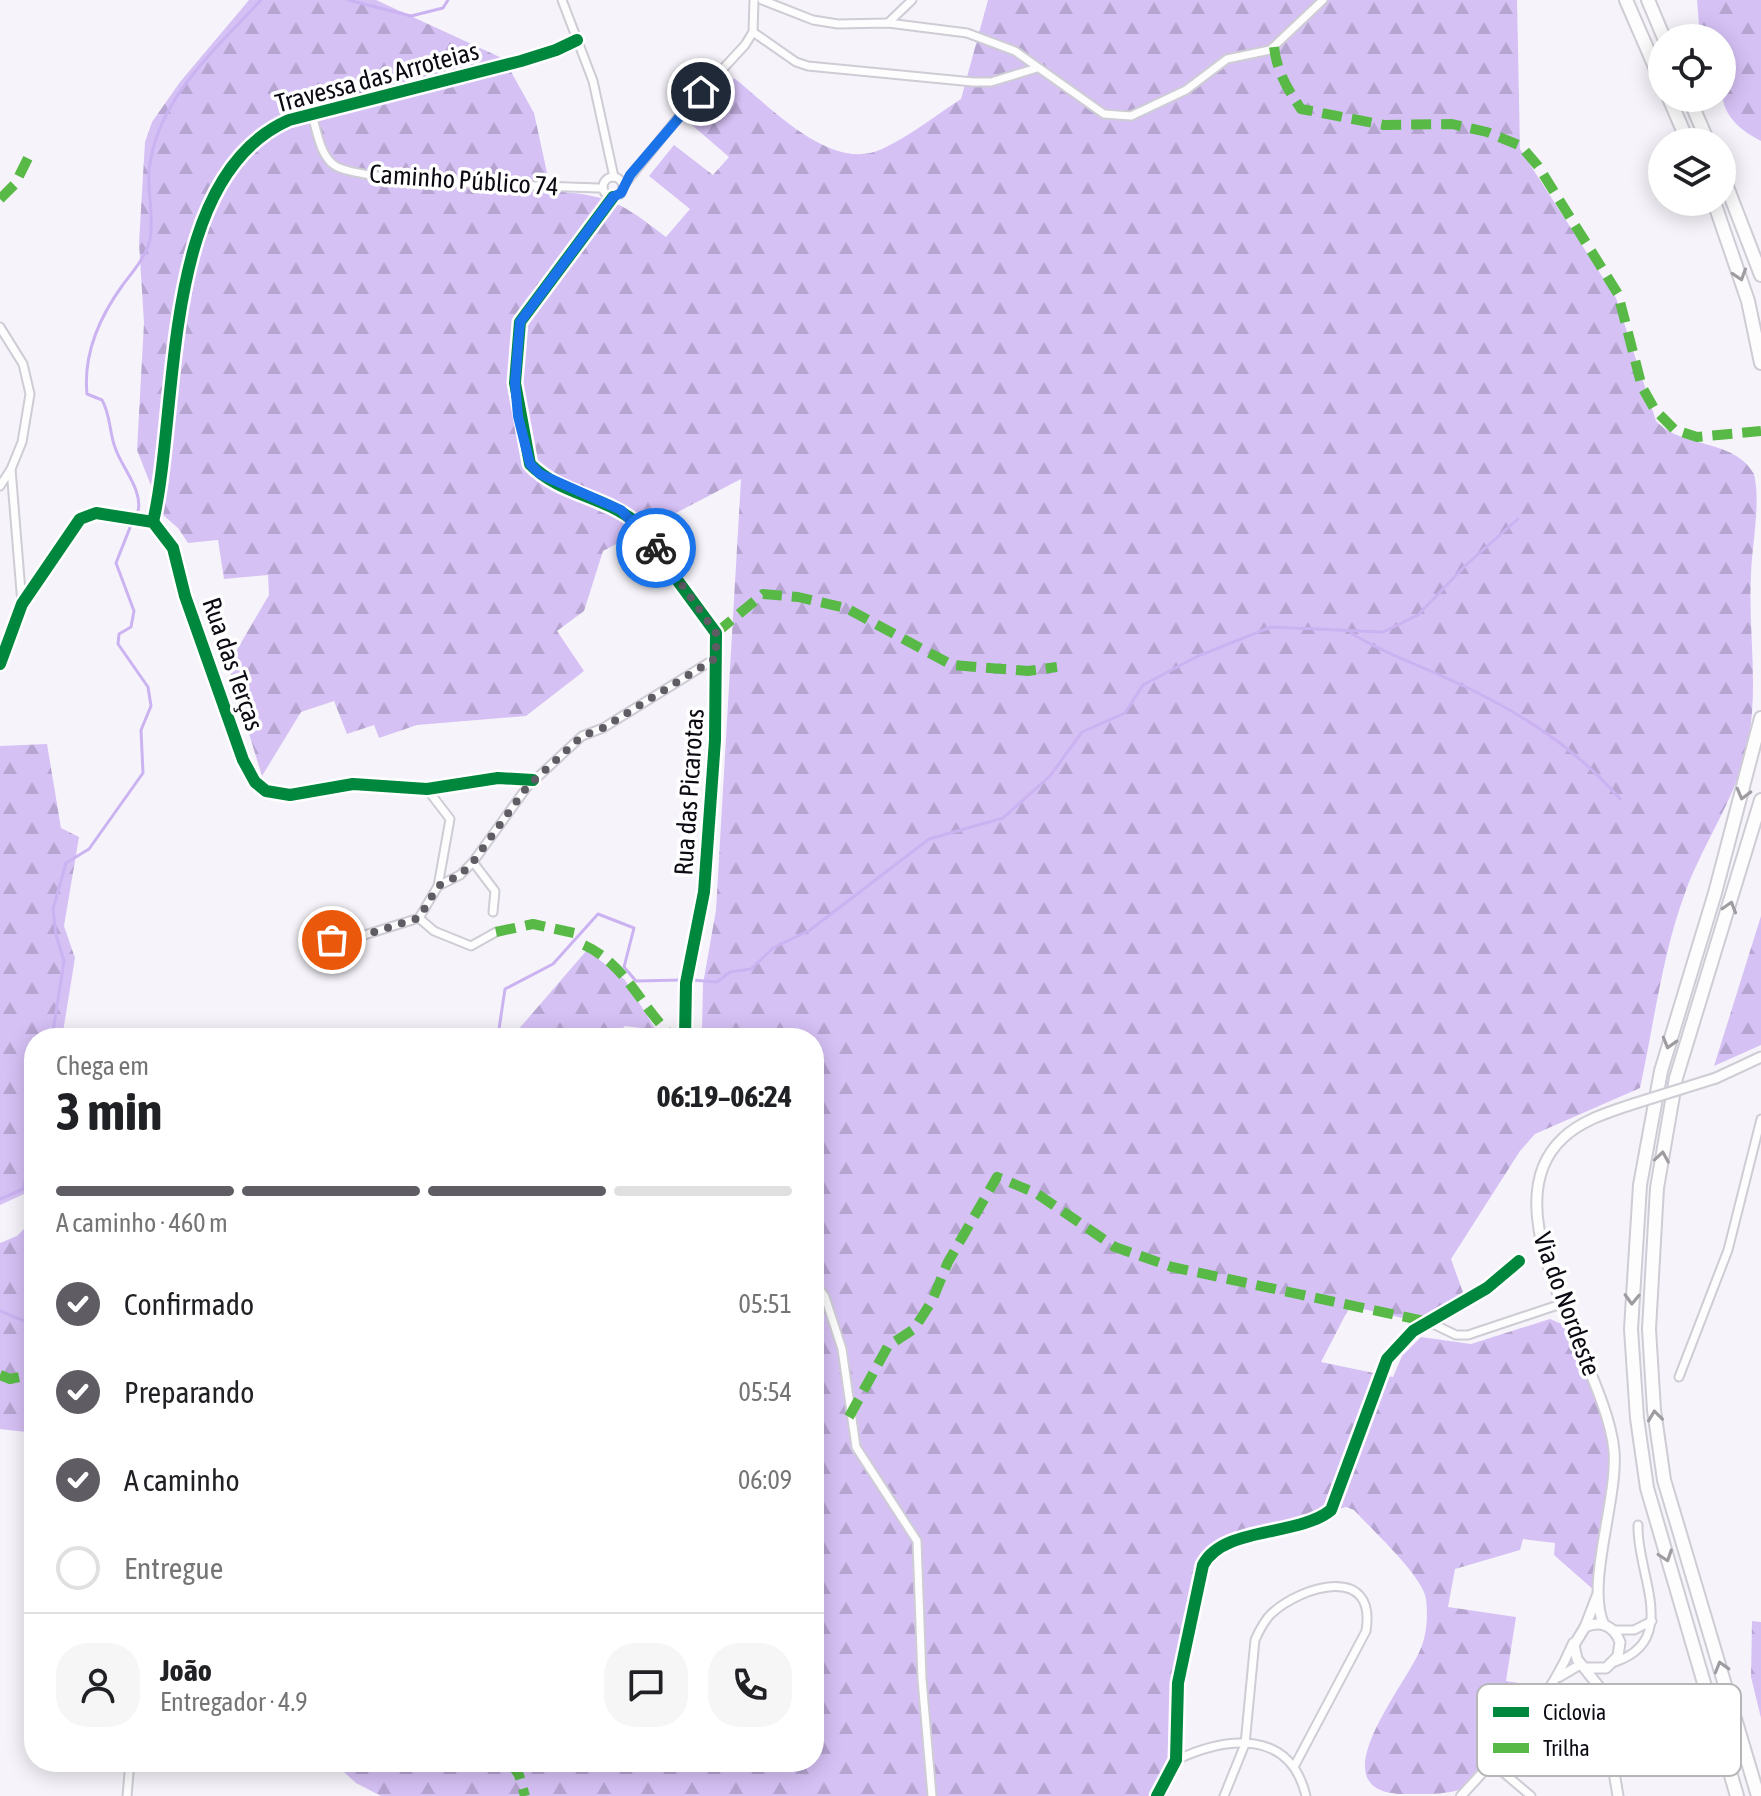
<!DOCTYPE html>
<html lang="pt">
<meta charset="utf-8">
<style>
:root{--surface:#fff;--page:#f6f6f6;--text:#202124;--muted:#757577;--line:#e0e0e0;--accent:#5f5c64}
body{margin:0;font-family:"Asap Condensed",sans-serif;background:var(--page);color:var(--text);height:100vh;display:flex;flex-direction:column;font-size:30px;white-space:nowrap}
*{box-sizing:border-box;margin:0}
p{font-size:26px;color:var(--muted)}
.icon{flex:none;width:44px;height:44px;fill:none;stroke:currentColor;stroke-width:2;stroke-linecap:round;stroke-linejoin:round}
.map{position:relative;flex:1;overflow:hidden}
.drawer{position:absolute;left:24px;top:1028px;width:800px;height:744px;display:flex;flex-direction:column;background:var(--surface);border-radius:32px;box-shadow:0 4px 20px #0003}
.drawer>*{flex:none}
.controls{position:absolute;left:1648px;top:24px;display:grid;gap:16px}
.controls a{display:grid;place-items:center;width:88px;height:88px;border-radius:50%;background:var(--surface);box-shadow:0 4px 20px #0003;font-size:40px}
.pin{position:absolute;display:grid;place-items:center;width:68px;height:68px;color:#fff;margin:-34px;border:4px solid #fff;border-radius:50%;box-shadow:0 2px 8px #0007}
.courier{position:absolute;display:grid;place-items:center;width:80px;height:80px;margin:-40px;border:6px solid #1a73e8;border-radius:50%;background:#fff;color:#222;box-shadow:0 2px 10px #0007}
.head em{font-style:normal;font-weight:700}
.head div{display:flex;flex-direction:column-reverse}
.head{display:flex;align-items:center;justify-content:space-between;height:136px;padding:0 32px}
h1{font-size:52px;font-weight:700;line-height:60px}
.bar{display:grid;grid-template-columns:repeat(4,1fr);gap:12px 8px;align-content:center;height:96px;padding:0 32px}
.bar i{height:10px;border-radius:6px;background:var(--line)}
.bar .on{background:var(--accent)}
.bar p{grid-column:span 4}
.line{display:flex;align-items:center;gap:20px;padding:0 32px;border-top:2px solid var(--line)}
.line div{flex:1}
.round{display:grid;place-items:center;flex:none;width:84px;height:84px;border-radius:32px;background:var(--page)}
ol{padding:0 32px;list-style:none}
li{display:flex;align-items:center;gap:24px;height:88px}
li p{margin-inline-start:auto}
li .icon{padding:8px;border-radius:50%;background:var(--accent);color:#fff;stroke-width:4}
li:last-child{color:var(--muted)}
li i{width:44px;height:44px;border:4px solid var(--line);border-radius:50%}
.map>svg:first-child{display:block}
.forest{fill:url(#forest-firs)}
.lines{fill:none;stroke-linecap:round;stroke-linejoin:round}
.stream{stroke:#cbb3f2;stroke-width:3}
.minor-casing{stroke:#ceccd4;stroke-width:11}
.tertiary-casing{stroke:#ceccd4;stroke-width:12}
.secondary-casing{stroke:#ceccd4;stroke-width:13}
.motorway-casing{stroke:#ceccd4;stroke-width:16}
.minor{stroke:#fefdfe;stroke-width:7}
.tertiary{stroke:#fefdfe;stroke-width:8}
.secondary{stroke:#fefdfe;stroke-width:9}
.motorway{stroke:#fefdfe;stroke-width:12}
.secondary-bridge-casing{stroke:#ceccd4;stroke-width:13;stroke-linecap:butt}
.secondary-bridge{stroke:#fefdfe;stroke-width:9}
.quiet{stroke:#58b947;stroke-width:10;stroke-dasharray:20 10;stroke-linecap:butt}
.cycleway-casing{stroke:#fff;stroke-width:17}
.cycleway{stroke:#00873e;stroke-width:12}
.oneway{stroke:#9e9ca0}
.done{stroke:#5f5c64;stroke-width:8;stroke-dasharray:0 14.4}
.route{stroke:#1a73e8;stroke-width:10}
.labels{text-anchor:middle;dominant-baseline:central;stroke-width:7;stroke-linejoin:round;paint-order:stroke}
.street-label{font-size:26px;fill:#0d0a13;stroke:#fff}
.key{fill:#fff;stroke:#b6b6b8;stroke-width:2}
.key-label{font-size:22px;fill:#0d0a13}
</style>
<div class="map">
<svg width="1761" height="1796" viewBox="0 0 1761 1796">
<defs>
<pattern id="forest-firs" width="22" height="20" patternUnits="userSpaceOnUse" patternTransform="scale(2)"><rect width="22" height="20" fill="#d6c1f5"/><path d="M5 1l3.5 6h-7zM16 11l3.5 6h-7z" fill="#b6a4d1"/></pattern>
</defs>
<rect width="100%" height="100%" fill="#f6f4fa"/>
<g class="forest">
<path d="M 249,0 L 376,0 L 504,59 L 534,113 L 551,191 C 609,195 621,202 666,237 L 690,209 L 649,176 L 674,145 L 713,175 L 729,157 L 692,125 L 734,78 C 771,107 831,173 882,149 C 910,136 936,115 961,99 L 988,0 L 1517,0 L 1520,149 L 1616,298 L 1656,421 C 1682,449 1734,438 1754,474 C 1761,504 1752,543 1751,575 C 1748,631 1759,687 1748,743 C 1737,797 1703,843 1685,893 C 1662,955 1654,1024 1640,1088 L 1535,1134 L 1520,1151 L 1451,1259 L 1465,1298 L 1420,1322 L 1350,1306 L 1321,1362 L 1393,1377 L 1402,1356 L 1421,1337 L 1471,1344 L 1550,1319 L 1564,1325 L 1570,1335 L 1601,1409 L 1612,1453 L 1595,1591 L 1554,1555 L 1555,1543 L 1523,1539 L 1520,1550 L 1455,1569 L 1448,1607 L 1516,1617 L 1506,1681 L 1544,1687 L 1535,1705 L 1459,1790 C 1441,1795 1422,1794 1404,1794 C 1314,1793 1406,1686 1421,1648 C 1427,1633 1428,1615 1426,1599 C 1423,1576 1371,1529 1354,1510 L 1346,1507 L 1221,1544 L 1206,1562 L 1182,1692 L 1180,1756 L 1163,1796 L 381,1796 L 356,1783 L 333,1762 L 814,1762 L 814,1038 L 703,1038 L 702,1030 L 703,984 L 716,910 L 741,479 L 603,551 L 584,611 L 557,631 L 584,671 L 526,716 L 417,725 L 379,738 L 374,725 L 347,734 L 334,701 L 301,712 L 262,776 L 228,665 L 269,595 L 268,575 L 224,579 L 218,540 L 188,543 L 178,528 L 162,514 L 137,450 L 144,323 L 139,243 L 145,142 L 152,122 L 180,82 Z"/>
<path d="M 1697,0 L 1761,0 L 1761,141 C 1711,115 1722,89 1722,38 L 1700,38 Z"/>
<polygon points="47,744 61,828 79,837 64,926 75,958 62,1038 34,1038 34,1182 26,1193 0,1205 0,746"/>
<polygon points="1761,916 1761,1045 1714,1066"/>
<polygon points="587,950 625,980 656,1030 625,1026 613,1038 511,1038"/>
<polygon points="34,1219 34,1433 0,1429 0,1243 17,1236"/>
<polygon points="1752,1621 1761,1622 1761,1718 1751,1677"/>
</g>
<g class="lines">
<g class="stream">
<polyline points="348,0 411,16 443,8 448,0"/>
<path d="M 138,511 C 143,491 123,469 116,450 C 109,434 111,415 102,400 L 87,394 C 83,354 99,318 122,286 C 130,275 141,263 146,251 C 157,229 147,195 149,171 C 156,100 215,50 261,0"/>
<path d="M 1351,633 C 1376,649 1401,658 1428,670 C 1501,701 1568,739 1620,799"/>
<polyline points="692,980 717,982 730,972 751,969 773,948 810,930 929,839 1003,818 1050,776 1082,732 1125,713 1143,685 1198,656 1271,627 1383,632 1418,615 1465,566 1518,519"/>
<polyline points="52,1038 64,961 56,935 53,909 66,863 89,849 143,773 141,730 151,706 148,687 118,644 119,634 131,627 134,611 116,563 131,525"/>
<polyline points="483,1038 499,1029 505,989 553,964 598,914 634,928 624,967 636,981 681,980"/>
<polyline points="0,1199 23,1189 34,1150"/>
<polyline points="0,1311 34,1325"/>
</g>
<defs>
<g id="minor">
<polyline points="562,0 593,81 614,177"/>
<polyline points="762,0 813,20 838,24 888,23 967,33 1015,51 1104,114 1131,116 1186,90 1227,59 1270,50 1323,0"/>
<polyline points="888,23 912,0"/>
<polyline points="753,32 796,62 808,66 973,82 991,82 1037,68"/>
<path d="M 312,115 C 317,131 320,155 334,165 C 360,184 558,186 603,188"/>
<circle cx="613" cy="187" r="10"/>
<polyline points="623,186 681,114 745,45 753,32 754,0"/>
<path d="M 613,197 L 520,322 L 515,383 L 530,464 C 559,494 603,496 634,521 L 716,633 L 715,740 L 704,892 L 686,983 L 685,1038"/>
<polyline points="0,327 23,364 30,394 22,442 11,469 22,604"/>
<polyline points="0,486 11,469"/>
<path d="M 153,522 C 180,406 159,177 289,120 L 521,61 L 556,50 L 577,40"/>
<polyline points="0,664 22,604 80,519 96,513 153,522 173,548 185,596 243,760 255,782 266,791 290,795 353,784 427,789 498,778 533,780"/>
<polyline points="427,789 450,819 438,886"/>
<polyline points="473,862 495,891 493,912"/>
<polyline points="419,918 438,886 460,875 473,862 527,787 582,736 603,728 716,658"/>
<polyline points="419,918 434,931 471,946 496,932"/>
<polyline points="332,940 358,937 419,918"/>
<polyline points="814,1281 825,1297 842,1349 856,1447 917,1541 922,1679 932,1796"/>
<polyline points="1429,1322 1456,1335 1468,1335 1564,1303"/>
<polyline points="1679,1377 1728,1250 1761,1119"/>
<polyline points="1613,1630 1634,1630 1652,1621"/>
<path d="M 1615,1662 C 1681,1640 1636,1573 1638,1525"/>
<path d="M 1176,1760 C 1227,1736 1290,1729 1306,1796"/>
<polyline points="1492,1763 1531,1796"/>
<polyline points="127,1796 130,1762"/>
<path d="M 1157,1796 L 1176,1760 L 1178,1683 L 1203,1565 C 1223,1526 1298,1537 1331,1510 L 1387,1359 L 1413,1331 L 1487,1288 L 1519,1261"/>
<path d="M 1224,1796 L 1245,1744 L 1255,1640 C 1259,1631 1264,1621 1271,1614 C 1302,1585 1377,1564 1366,1631 L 1295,1765"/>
</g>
<g id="tertiary">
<polyline points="1559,1677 1581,1664"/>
<path d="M 1461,1796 C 1505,1748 1548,1703 1573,1643"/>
</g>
<g id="secondary">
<polyline points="1716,1078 1761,1057"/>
<path d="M 1604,1625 C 1585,1585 1618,1500 1614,1451 C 1607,1365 1484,1211 1563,1138 C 1582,1120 1609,1112 1633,1104"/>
<polyline points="1585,1627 1597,1596"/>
<path d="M 1586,1668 L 1606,1668 L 1618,1656 L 1620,1642 C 1614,1626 1601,1620 1585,1627 L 1574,1645 L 1577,1659 L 1600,1688 L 1618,1796"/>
</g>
<g id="motorway">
<polyline points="1626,0 1662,83"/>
<polyline points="1648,0 1664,38"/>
<polyline points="1669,98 1688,142"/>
<polyline points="1689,98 1708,142"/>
<polyline points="1722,174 1761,275"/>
<polyline points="1714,202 1748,301 1761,363"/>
<polyline points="1737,1796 1647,1488 1637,1418 1631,1329 1640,1185 1661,1071 1715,893 1761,718"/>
<polyline points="1758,1796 1664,1480 1654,1410 1649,1329 1657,1188 1676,1078 1761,800"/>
</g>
</defs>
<use href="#minor" class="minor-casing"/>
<use href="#tertiary" class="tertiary-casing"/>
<use href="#secondary" class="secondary-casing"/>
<use href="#motorway" class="motorway-casing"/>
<use href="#minor" class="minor"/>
<use href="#tertiary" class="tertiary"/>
<use href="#secondary" class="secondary"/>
<use href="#motorway" class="motorway"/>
<defs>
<polyline id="secondary-bridge" points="1633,1104 1716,1078"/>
</defs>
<use href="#secondary-bridge" class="secondary-bridge-casing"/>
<use href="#secondary-bridge" class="secondary-bridge"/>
<g class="quiet">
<path d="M 1274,47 C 1277,72 1287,88 1301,109 L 1384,125 L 1452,124 L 1487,132 L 1521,146 L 1538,166 L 1618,294 L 1642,387 L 1655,410 L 1675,430 L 1697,437 L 1761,431"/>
<polyline points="0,199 15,184 31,152"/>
<polyline points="716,633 763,594 798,597 846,608 952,665 1028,671 1057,667"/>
<polyline points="496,932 533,924 574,933"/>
<path d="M 584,945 C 626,964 642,1009 674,1038"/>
<polyline points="0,1375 10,1379 34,1374"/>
<polyline points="849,1417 888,1346 914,1329 932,1301 948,1262 997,1177 1036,1193 1115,1247 1172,1267 1429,1322"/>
<polyline points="510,1762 519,1775 525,1796"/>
</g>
<defs>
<g id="cycleway">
<path d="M 613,197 L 520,322 L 515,383 L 530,464 C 559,494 603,496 634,521 L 716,633 L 715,740 L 704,892 L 686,983 L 685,1038"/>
<path d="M 153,522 C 180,406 159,177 289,120 L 521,61 L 556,50 L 577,40"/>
<polyline points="0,664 22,604 80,519 96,513 153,522 173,548 185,596 243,760 255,782 266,791 290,795 353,784 427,789 498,778 533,780"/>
<path d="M 1157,1796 L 1176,1760 L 1178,1683 L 1203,1565 C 1223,1526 1298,1537 1331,1510 L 1387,1359 L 1413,1331 L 1487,1288 L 1519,1261"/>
</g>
</defs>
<use href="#cycleway" class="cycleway-casing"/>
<use href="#cycleway" class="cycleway"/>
</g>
<defs><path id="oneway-chevron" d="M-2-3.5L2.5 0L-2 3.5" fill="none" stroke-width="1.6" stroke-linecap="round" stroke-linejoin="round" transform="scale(2)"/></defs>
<g class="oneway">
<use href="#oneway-chevron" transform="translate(1740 275) rotate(72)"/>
<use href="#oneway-chevron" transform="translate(1743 794) rotate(105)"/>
<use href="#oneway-chevron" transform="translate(1730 907) rotate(-73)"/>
<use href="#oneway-chevron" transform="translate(1669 1043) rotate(106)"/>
<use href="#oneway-chevron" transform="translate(1662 1157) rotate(-81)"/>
<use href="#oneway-chevron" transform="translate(1632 1299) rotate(92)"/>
<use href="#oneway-chevron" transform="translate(1655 1416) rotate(-97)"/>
<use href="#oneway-chevron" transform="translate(1666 1556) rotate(71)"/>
<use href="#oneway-chevron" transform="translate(1721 1667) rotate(-106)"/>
</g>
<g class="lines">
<polyline class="done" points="332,940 358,937 419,918 438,886 460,875 473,862 527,787 582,736 603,728 716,658 716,633 656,548"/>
<polyline class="route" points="656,548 621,510 540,474 530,464 518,416 515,383 520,322 613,197 621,193 630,175 701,92"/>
</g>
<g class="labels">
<g class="street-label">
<text transform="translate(377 77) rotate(-15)">Travessa das Arroteias</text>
<text transform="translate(464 180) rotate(4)">Caminho Público 74</text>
<text transform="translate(233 664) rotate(71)">Rua das Terças</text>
<text transform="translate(689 792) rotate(-86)">Rua das Picarotas</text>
<text transform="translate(1567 1304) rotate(70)">Via do Nordeste</text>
</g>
</g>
<rect x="1477" y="1684" width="264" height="92" rx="12" class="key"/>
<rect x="1493" y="1707" width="36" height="10" fill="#00873e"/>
<rect x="1493" y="1743" width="36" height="10" fill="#58b947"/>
<g class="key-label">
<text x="1543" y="1720">Ciclovia</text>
<text x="1543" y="1756">Trilha</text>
</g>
</svg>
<div class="controls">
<a><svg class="icon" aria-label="locate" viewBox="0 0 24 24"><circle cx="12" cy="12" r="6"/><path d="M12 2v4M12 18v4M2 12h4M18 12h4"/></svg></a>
<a><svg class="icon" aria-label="layers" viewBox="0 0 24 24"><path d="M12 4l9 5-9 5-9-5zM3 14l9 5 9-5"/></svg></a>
</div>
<div class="pin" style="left:332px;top:940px;background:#ea580c"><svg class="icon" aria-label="bag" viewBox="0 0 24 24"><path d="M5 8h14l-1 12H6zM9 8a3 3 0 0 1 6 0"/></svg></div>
<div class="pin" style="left:701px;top:92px;background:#1f2937"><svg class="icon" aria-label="home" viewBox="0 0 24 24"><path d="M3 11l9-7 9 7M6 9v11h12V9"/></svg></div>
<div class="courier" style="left:656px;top:548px"><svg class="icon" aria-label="bike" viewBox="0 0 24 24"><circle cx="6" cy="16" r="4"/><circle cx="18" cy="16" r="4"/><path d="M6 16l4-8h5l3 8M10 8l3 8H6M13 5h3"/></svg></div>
<section class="drawer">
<div class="head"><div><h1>3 min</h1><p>Chega em</p></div><em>06:19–06:24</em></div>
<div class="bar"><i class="on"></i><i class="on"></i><i class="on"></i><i></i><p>A caminho · 460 m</p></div>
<ol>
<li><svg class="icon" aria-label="check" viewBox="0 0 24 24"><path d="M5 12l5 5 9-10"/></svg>Confirmado<p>05:51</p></li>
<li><svg class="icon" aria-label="check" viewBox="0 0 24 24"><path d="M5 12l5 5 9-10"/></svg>Preparando<p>05:54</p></li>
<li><svg class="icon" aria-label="check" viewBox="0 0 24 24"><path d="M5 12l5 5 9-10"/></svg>A caminho<p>06:09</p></li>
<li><i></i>Entregue</li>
</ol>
<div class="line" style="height:144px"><a class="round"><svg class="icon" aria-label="person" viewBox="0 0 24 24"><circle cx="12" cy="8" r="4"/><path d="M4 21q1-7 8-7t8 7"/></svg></a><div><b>João</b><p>Entregador · 4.9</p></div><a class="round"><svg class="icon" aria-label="chat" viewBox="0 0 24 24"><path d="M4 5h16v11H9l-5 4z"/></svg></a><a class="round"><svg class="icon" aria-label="phone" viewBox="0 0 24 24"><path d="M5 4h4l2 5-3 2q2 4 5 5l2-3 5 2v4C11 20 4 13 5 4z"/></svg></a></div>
</section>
</div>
